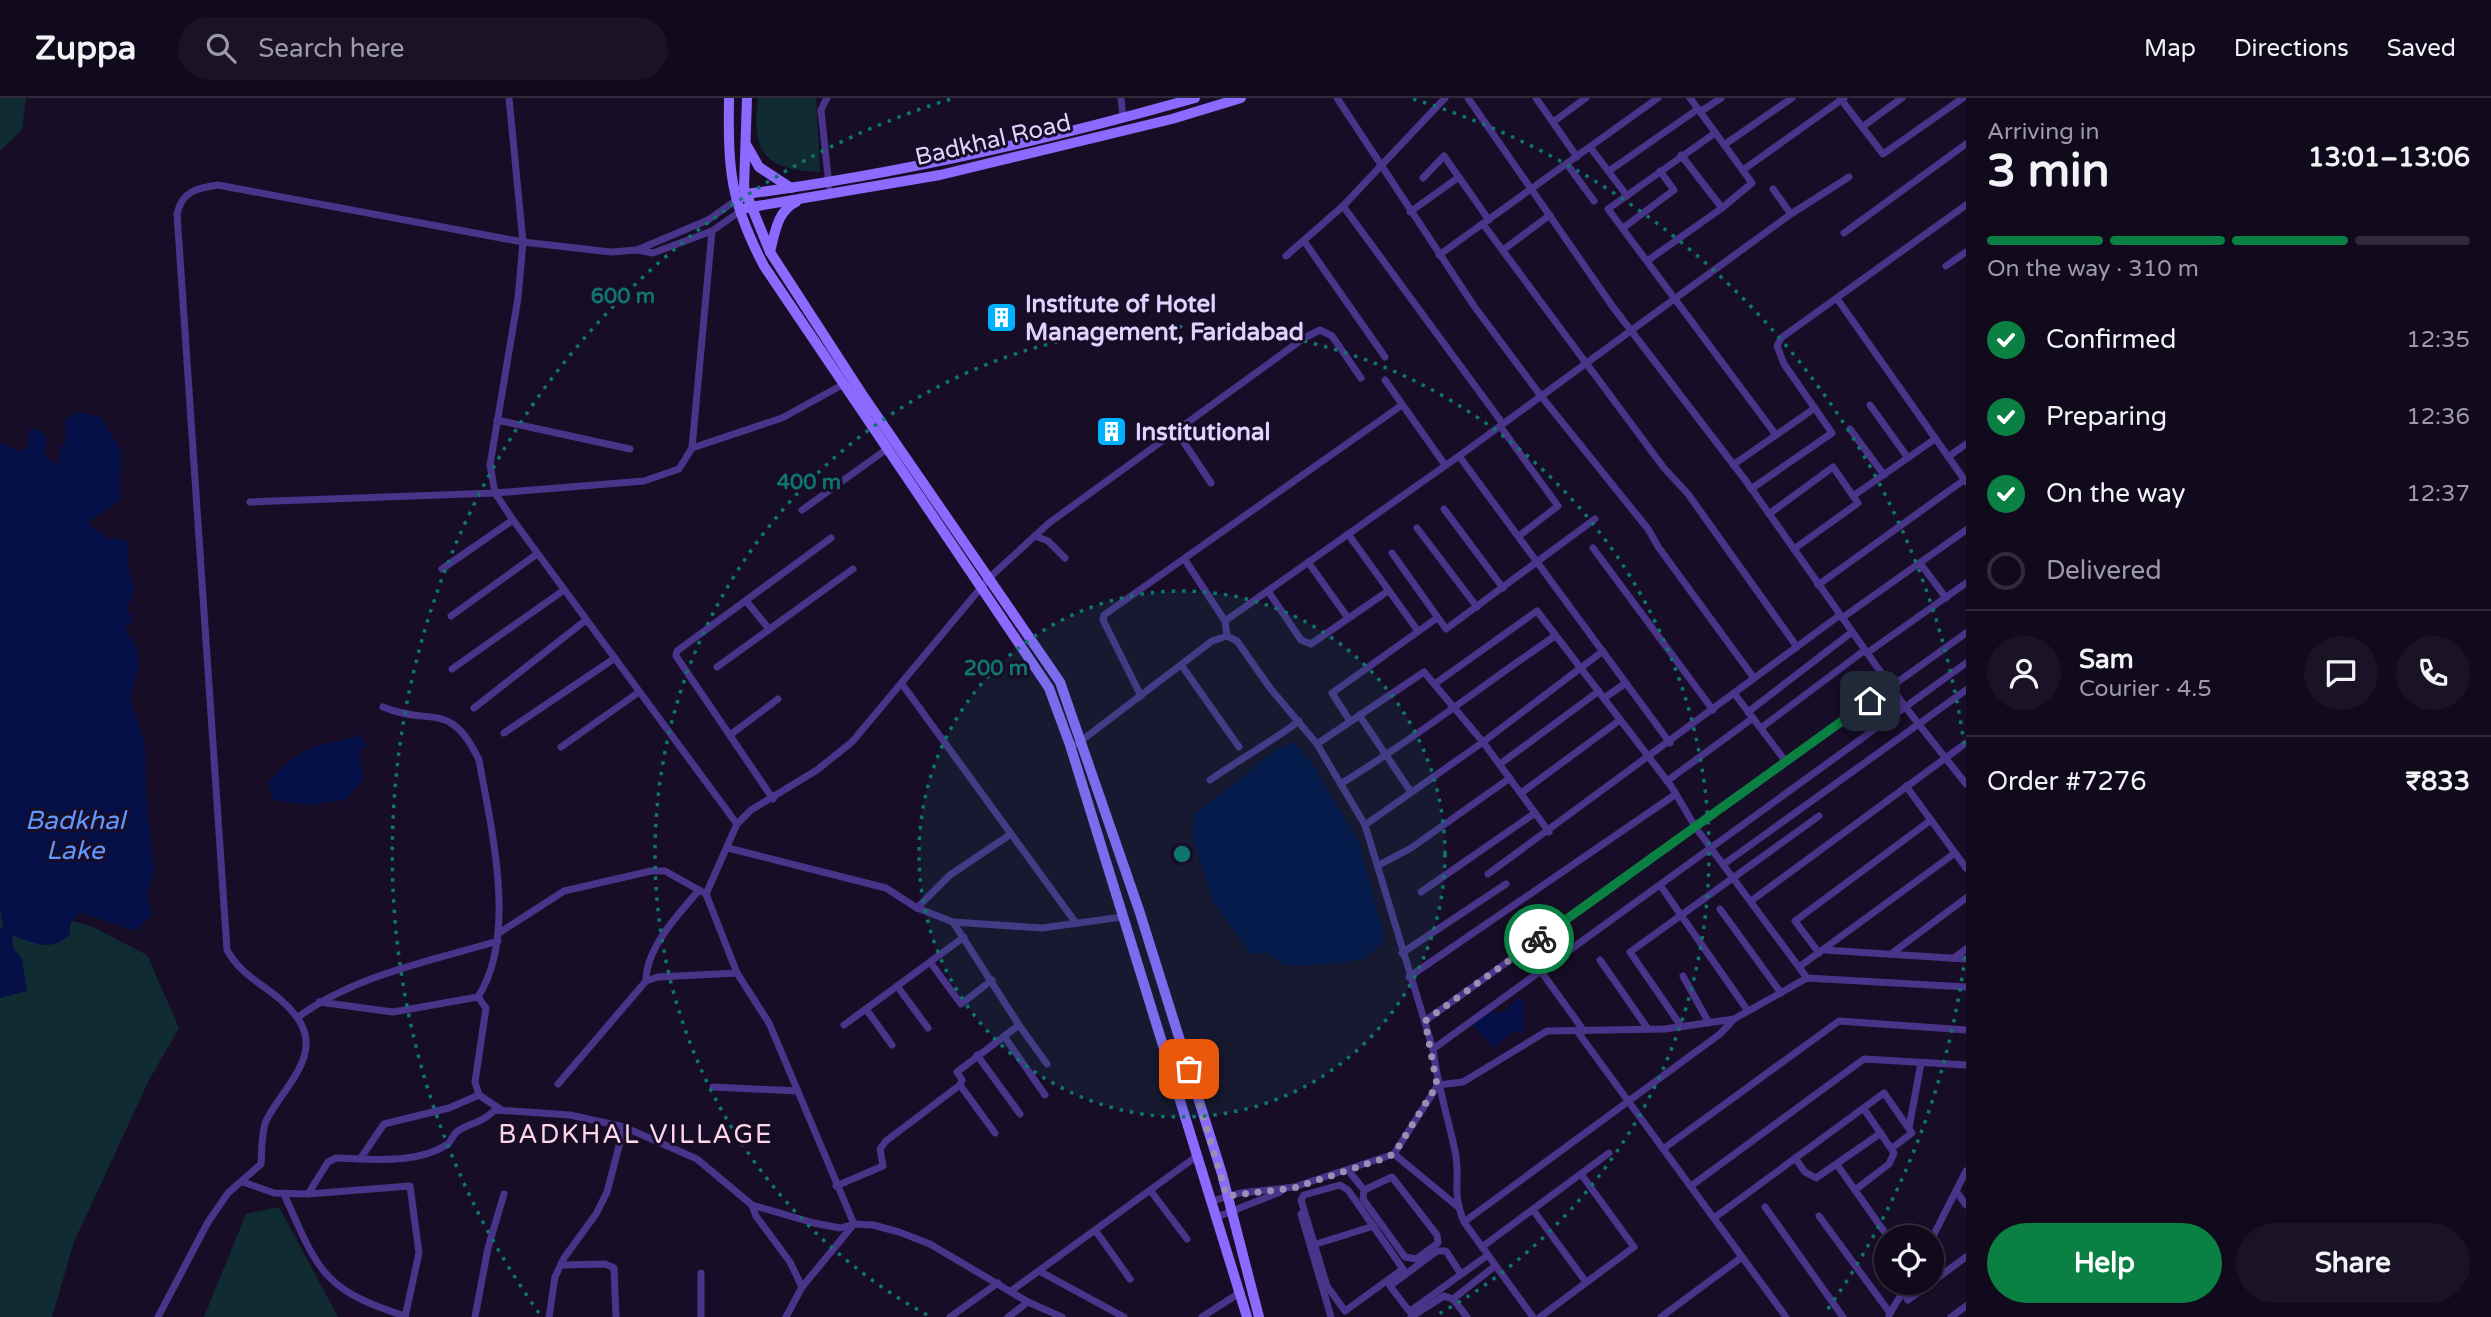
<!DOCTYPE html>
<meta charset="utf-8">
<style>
:root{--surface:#110a1d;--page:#1a1326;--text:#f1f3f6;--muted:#9c9aa4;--line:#302b3b;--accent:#0b8043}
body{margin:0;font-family:"Varela Round",sans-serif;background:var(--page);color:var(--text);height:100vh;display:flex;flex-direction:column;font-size:26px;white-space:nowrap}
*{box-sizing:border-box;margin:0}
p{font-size:23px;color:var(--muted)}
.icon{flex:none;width:38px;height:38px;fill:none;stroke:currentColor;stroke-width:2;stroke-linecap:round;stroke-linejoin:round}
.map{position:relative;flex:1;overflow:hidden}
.side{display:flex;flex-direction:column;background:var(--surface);width:525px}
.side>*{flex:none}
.controls{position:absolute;left:1874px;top:1127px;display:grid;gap:14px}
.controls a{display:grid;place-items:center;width:70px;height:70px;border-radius:50%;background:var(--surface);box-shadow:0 2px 5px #0004,0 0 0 2px var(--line);font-size:35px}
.pin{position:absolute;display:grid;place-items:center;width:60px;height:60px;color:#fff;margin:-30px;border-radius:14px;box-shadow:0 4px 10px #0006}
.courier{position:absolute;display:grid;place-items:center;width:70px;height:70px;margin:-35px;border:5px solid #0b8043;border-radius:50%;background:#fff;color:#222;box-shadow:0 2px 9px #0007}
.head em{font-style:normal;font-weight:700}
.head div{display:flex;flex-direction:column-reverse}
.head{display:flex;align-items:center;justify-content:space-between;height:119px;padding:0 21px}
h1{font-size:46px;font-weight:700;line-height:52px}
.bar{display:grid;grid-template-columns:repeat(4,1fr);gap:10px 7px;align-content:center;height:84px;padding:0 21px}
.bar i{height:9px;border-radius:5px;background:var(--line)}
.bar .current{background:var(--accent)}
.bar p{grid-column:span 4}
.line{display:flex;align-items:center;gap:18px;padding:0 21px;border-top:2px solid var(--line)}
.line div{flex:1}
.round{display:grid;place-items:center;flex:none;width:74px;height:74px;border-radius:37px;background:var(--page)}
ol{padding:0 21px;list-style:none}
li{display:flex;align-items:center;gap:21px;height:77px}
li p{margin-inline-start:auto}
li .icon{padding:7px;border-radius:50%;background:var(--accent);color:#fff;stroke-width:4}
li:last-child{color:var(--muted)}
li i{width:38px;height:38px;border:4px solid var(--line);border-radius:50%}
.button{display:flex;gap:14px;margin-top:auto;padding:14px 21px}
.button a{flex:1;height:80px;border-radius:42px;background:var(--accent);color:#fff;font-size:28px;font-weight:700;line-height:80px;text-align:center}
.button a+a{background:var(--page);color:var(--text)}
header{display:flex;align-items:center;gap:42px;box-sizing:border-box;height:98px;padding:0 35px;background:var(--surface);border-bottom:2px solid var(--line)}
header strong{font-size:33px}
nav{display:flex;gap:38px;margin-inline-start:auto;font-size:24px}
.search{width:490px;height:63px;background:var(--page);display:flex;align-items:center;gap:18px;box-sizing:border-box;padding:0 24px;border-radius:38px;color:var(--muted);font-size:26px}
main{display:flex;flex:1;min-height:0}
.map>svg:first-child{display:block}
.green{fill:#102c32}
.water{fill:#051048}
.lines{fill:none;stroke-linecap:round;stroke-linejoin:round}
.street{stroke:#49348a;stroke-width:7}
.secondary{stroke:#8c6aff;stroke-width:10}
.done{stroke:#9a8eb3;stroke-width:7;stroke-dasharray:0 12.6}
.route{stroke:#0b8043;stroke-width:9}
.ring{fill:none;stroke:#0f766e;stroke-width:3.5;stroke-dasharray:3.5 7}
.labels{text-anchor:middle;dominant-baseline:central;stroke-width:6;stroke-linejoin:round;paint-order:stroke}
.street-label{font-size:24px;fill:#e1d3ff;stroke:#170d27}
.poi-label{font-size:24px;font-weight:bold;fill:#e1d3ff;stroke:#170d27;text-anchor:start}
.water-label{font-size:26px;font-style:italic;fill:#6196ff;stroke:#170d27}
.neighbourhood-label{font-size:26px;letter-spacing:2px;fill:#ffd5e8;stroke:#170d27}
.centre{fill:#0f766e;stroke:#170d27;stroke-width:3.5}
.ring-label{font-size:21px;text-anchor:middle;font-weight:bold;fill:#0f766e;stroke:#170d27;stroke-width:6;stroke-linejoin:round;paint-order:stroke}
</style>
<header>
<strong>Zuppa</strong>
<div class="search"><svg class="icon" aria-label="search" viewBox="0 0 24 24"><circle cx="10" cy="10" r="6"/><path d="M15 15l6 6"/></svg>Search here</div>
<nav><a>Map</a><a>Directions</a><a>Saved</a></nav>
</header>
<main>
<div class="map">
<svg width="1966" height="1219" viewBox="0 0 1966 1219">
<rect width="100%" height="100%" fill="#170d27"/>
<g class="green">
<polygon points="0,0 26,0 22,32 0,53"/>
<path d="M 758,0 L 816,0 L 820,74 C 765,72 751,55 758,0 Z"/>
<polygon points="0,803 91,828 147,857 179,930 149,982 74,1144 52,1219 0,1219"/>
<polygon points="279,1109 338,1219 204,1219 246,1116"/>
</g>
<g class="water">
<path d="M 79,314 L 100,319 L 121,352 L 120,402 L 87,425 L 108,440 L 126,442 C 131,454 127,460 129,471 C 133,488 138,494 126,510 L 133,520 L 125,532 L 137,550 L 138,572 L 130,601 L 145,647 L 146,695 L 154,774 L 147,796 L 152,816 L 136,833 L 79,814 L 70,826 L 70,836 C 52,855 34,845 12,837 L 13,849 L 22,861 L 27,893 L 0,900 L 0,831 L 3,828 L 0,809 L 0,344 L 17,353 L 27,351 L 30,330 L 42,334 L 47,342 L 44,358 L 59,367 L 60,349 L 66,345 L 65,321 Z"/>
<path d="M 358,636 L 367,647 L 359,654 L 363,681 L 345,702 L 308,707 L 274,702 L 268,685 C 280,670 297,655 316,648 C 331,644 343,644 358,636 Z"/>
<polygon points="1294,644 1311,664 1359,744 1385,842 1366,860 1335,866 1286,868 1268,855 1251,856 1212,802 1192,737 1194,717 1278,650"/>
<polygon points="1519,899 1524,904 1523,936 1514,932 1496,949 1492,948 1470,924 1489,914 1504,914"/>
</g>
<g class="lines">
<g class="street">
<polyline points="509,0 523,144 518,200 490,367 495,395 513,422 737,726"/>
<polyline points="827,0 821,12 829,88"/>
<polyline points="1121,0 1123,20"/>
<polyline points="1337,0 1474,208 1541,298 1648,431 1659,450 1754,580"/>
<polyline points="1468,0 1613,209 1746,383 1906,610 1966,686"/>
<polyline points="1536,0 1577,59"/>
<polyline points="1840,0 1883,56 1963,0"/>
<polyline points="1700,14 1721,0"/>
<polyline points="1553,24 1586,0"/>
<polyline points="1862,29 1902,0"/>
<polyline points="1715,35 1608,111 1776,337"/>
<polyline points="1724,47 1792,0"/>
<polyline points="1590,49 1627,98"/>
<polyline points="1681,57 1722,110"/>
<polyline points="1567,66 1594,103"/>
<polyline points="1743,72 1844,0"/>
<polyline points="1609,73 1698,11"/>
<polyline points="1423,80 1444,58 1489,122"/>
<polyline points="1773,91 1791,116"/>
<polyline points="1343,108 1503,326"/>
<polyline points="1410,114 1459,79"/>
<polyline points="1483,126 1664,370 1688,396 1797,549"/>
<polyline points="1623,130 1674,92 1660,73"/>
<polyline points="1844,135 1966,46"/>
<polyline points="1304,143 1385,259"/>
<polyline points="637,152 708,122 735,103"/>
<polyline points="1503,152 1550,117"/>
<polyline points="1439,157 1658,0"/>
<polyline points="1286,158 1343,108 1445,0"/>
<polyline points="1647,163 1722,110 1752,85 1690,0"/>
<polyline points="1946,168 1966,154"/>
<polyline points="1838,202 1966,384"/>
<polyline points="1385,282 1445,367"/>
<polyline points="1870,307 1908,360"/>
<polyline points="497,322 630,351"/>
<polyline points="1500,328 1558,408 1519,438"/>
<polyline points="1850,331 1884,377"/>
<polyline points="1177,334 1211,385"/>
<polyline points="692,350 782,320 842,287"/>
<polyline points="1459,358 1670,645"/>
<polyline points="1948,359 1966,346"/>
<polyline points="1733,367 1815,310"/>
<polyline points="1751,391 1832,335 1784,266 1777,248 1781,240 1966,107"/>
<polyline points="1853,398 1935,341"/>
<polyline points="250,404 495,395 644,383 679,371 692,350 712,133"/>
<polyline points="1444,411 1503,490"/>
<polyline points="802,412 887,351"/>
<polyline points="1769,416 1833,369 1858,405 1794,451"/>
<polyline points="1417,430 1477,509"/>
<polyline points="1348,436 1418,533"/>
<polyline points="1035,438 1048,443 1065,460"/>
<polyline points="1593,450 1713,612"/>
<polyline points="1392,455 1446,531 1595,421"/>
<polyline points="1185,462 1225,523 1227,538"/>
<polyline points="1308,464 1348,520"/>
<polyline points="1920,465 1946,500"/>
<polyline points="442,471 513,422"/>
<polyline points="1818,487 1964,382"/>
<polyline points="1268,493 1301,542 1311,546 1388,493"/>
<polyline points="747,504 769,531"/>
<polyline points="451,518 537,456"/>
<polyline points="1842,520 1966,432"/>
<polyline points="1225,523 1459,358 1791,116 1849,79"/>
<polyline points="1867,555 1966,485"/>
<polyline points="1182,568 1239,649"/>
<polyline points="717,569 853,471"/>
<polyline points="452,571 564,492"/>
<polyline points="1436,585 1537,513 1671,688 1696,730 1807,880"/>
<polyline points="902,586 1076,825"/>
<polyline points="1734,595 1786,664"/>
<polyline points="1141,598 1103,522 1104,517 1402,307"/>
<polyline points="1604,600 1626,585"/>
<polyline points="474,610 586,522"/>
<polyline points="1748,614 1852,534"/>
<polyline points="1359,617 1411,694"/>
<polyline points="1350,623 1332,595 1437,520"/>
<polyline points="1761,630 1865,552"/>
<polyline points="504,635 615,560"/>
<polyline points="730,637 778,601"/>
<path d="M 1077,646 L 1212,543 L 1227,538 L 1237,543 L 1270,590 L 1317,646 L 1365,727 L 1433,951 C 1437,986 1448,1019 1455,1053 C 1461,1081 1451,1092 1464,1124 L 1533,1219"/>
<polyline points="1317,646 1424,574 1483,644 1549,734"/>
<polyline points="561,649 639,594"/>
<polyline points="1500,666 1599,593"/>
<path d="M 1210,682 C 1240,661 1270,645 1299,623"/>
<polyline points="1667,683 1753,620"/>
<path d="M 1342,685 C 1416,640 1484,586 1555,538"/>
<polyline points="1906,688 1966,770"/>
<polyline points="1521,695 1620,622"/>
<polyline points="773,701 676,558 677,553 831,440"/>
<polyline points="1365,727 1483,644 1603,553"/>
<polyline points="728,750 886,790 917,810 953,824 1042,830 1122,819"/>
<polyline points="1724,766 1966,592"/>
<polyline points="1379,767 1411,750 1510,680"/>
<polyline points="1488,776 1840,517"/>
<polyline points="1660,787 1748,913"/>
<polyline points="1421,794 1535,715"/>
<polyline points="1751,803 1966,645"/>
<polyline points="917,810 950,777 1011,736"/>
<polyline points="1720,811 1781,895"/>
<polyline points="953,824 1019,927 1047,966"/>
<polyline points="499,835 564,793 651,773 665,773 706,796"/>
<polyline points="1824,852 1966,861"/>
<polyline points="1402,855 1506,786"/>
<polyline points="1819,855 1795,823 1931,722"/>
<polyline points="1891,856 1966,800"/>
<polyline points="1954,860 1966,851"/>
<polyline points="1600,862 1648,931"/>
<polyline points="930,864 961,906 992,882"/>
<polyline points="1799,869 1955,755"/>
<polyline points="1540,872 1584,933"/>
<polyline points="1683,878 1709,925"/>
<polyline points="1409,879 1676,696"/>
<path d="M 646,883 C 646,849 679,816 699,792"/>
<polyline points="897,888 928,930"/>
<polyline points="478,899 486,910 475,984 479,997"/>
<path d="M 319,904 L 393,914 L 478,899 C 518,837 491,730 479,662 C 450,601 431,629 383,609"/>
<polyline points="866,911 892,947"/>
<path d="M 298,919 C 356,877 430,863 498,843"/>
<polyline points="1425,923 1966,535"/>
<polyline points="844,927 964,839"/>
<polyline points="1681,928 1630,854 1819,718"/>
<polyline points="1577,933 1786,1219"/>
<polyline points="1004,938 1045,997"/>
<polyline points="1433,951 1966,565"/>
<polyline points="977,957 1020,1016"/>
<polyline points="558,986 646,883 658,879 737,875"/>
<polyline points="960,987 995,1035"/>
<polyline points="713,989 798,993"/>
<polyline points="1909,1030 1921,965"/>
<polyline points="1663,1051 1839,923 1966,932"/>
<polyline points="1394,1056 1457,1108"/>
<polyline points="1795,1060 1805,1074 1816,1080 1881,1035"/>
<polyline points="360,1061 384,1026 449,1010 479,997 500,1011"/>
<polyline points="1838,1068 1888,1139"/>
<polyline points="1348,1072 1364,1092 1363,1101 1405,1159 1416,1161 1438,1145 1437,1137 1392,1079 1364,1092"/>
<path d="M 243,1084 L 274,1095 L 308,1096 L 328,1064 L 336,1060 C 373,1061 416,1067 448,1046 C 452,1042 453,1036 458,1033 C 471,1024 479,1027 495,1012 L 570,1017 L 624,1029 L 697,1061 L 752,1107 L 814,1125 L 840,1130 L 854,1126 L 873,1127 L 899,1134 L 930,1146 L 1028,1204 L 1062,1219"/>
<polygon points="1340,1087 1348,1092 1403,1171 1345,1213 1327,1188 1301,1102 1304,1097"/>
<polyline points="836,1088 883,1068 880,1051 886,1043 960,987 962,982 957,974 1019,927"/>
<polyline points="1691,1088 1864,961 1966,967"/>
<polyline points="1150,1092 1187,1141"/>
<polyline points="1855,1092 1889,1066 1894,1055 1864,1011"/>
<polyline points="1956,1093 1966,1107"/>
<path d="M 284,1096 C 318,1172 322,1192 405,1218"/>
<polyline points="308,1096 410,1088 419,1155 405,1219"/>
<polyline points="1212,1103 1240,1095 1294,1089 1394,1056 1438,987 1463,984 1547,933 1665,931 1734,921 1807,880 1966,889"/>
<polyline points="752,1107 756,1118 790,1164 802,1189"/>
<polyline points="1765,1109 1843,1219"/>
<polyline points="1533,1112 1586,1184"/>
<polyline points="1301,1116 1331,1219"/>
<polyline points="1819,1118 1890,1215"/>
<polyline points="1217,1119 1280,1094"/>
<polyline points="1714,1120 1884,995 1912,1035 1892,1050"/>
<polyline points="1464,1124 1720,936 1734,921"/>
<polyline points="1095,1132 1130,1181"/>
<polyline points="1932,1140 1966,1073"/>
<polyline points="1313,1147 1374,1128"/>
<polyline points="1482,1149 1609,1055"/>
<polyline points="561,1167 605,1166 614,1170 616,1219"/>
<polyline points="1039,1173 1124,1219"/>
<polyline points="701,1175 701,1219"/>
<path d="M 1461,1176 L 1446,1153 L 1437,1153 L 1390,1188 L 1409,1213 L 1413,1211 C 1438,1193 1463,1175 1488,1157"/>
<polyline points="1932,1184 1966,1159"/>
<polyline points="1011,1193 1197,1058"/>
<polyline points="1903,1193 1908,1202 1931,1185"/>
<polyline points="1453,1201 1495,1168"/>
<polyline points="1889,1217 1908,1185"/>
<path d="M 158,1219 L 208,1124 L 228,1095 L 261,1066 C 262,1053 261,1035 266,1023 C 282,990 326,956 296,918 C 275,890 244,883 227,852 L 177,116 C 182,93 197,90 218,87 L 523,144 L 611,154 L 637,152 L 653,155 L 712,133 L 739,114"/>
<polyline points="475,1219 488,1150 504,1096"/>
<polyline points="549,1219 555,1179 564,1160 596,1116 607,1094 624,1029"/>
<polyline points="786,1219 802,1189 854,1126 769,925 737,875 706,796 737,726 751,712 817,672 852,644 989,480 1049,425 1304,240 1320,232 1332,238 1361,280"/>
<polyline points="950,1219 998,1185"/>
<polyline points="1008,1219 1028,1204"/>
<polyline points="1202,1219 1241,1194"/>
<polyline points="1411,1219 1444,1198 1453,1201 1467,1219"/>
<polyline points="1540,1219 1634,1149 1581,1076"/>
<polyline points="1661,1219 1742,1159"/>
<polyline points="1951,1219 1966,1208"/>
</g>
<g class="secondary">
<path d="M 729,0 C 728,73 730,103 764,168 L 1049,590 L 1070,647 L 1247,1219"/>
<polyline points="747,0 744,90 770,154 862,296 1060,584 1139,812 1222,1076 1259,1219"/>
<polyline points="747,48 759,69 791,90"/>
<path d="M 740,100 L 746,96 C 898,76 1047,42 1195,0"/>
<polyline points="746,110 940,77 1172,21 1241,0"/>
<path d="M 770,154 C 775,135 777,113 796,104"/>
</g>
</g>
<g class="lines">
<polyline class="done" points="1189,971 1227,1098 1294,1090 1385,1060 1394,1056 1437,987 1425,923 1539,841"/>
<polyline class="route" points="1539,841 1870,603"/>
</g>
<circle cx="1182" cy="756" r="263" fill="#0f766e" fill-opacity=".12"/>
<g class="ring">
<circle cx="1182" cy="756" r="263"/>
<path d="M927 1217A527 527 0 1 1 1437 1217"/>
<path d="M1965 859A790 790 0 0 1 1825 1215M539 1215A790 790 0 0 1 951 1M1413 1A790 790 0 0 1 1965 653"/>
</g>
<defs>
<symbol id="building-square" viewBox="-11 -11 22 22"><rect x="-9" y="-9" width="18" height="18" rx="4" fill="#00b2fe" stroke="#170d27"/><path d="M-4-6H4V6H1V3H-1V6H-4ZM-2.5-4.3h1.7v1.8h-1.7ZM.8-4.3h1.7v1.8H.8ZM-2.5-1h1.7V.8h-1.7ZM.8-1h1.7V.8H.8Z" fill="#fff"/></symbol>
</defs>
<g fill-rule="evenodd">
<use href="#building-square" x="984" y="202" width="35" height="35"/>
<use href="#building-square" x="1094" y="316" width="35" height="35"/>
</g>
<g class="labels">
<g class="street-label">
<text transform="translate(993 42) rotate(-13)">Badkhal Road</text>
</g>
<g class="poi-label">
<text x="1025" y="206">Institute of Hotel<tspan x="1025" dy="28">Management, Faridabad</tspan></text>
<text x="1135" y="334">Institutional</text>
</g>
<g class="water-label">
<text x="75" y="722">Badkhal<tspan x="75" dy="30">Lake</tspan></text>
</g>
<g class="neighbourhood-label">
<text x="636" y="1036">BADKHAL VILLAGE</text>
</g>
</g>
<circle cx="1182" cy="756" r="10" class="centre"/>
<g class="ring-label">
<text x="623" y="205">600 m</text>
<text x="809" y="391">400 m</text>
<text x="996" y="577">200 m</text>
</g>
</svg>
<div class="controls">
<a><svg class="icon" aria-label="locate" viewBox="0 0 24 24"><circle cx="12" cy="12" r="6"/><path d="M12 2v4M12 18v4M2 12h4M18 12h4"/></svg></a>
</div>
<div class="pin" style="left:1189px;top:971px;background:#ea580c"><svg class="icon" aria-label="bag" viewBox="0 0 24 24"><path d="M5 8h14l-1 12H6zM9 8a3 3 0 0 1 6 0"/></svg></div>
<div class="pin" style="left:1870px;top:603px;background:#1f2937"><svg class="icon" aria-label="home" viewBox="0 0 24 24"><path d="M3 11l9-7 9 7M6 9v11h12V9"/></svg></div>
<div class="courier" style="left:1539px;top:841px"><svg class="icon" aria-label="bike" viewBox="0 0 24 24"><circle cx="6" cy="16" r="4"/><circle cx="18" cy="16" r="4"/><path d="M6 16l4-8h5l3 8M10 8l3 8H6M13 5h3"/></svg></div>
</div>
<section class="side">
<div class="head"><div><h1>3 min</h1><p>Arriving in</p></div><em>13:01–13:06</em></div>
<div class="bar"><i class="current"></i><i class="current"></i><i class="current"></i><i></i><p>On the way · 310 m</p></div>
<ol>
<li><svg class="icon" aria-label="check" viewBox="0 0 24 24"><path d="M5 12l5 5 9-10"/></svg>Confirmed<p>12:35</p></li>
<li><svg class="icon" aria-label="check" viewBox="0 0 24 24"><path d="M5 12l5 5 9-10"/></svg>Preparing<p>12:36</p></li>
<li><svg class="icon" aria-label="check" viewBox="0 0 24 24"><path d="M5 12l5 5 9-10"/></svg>On the way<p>12:37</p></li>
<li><i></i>Delivered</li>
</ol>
<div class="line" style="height:126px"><a class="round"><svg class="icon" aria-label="person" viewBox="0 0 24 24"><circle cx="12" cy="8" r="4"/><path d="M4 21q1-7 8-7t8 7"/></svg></a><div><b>Sam</b><p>Courier · 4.5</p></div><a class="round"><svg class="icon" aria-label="chat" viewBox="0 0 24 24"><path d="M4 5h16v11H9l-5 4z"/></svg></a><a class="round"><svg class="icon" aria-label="phone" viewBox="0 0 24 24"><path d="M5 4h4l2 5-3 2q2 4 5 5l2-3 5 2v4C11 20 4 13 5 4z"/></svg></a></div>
<div class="line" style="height:91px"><div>Order #7276</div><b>₹833</b></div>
<div class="button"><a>Help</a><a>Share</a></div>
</section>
</main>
